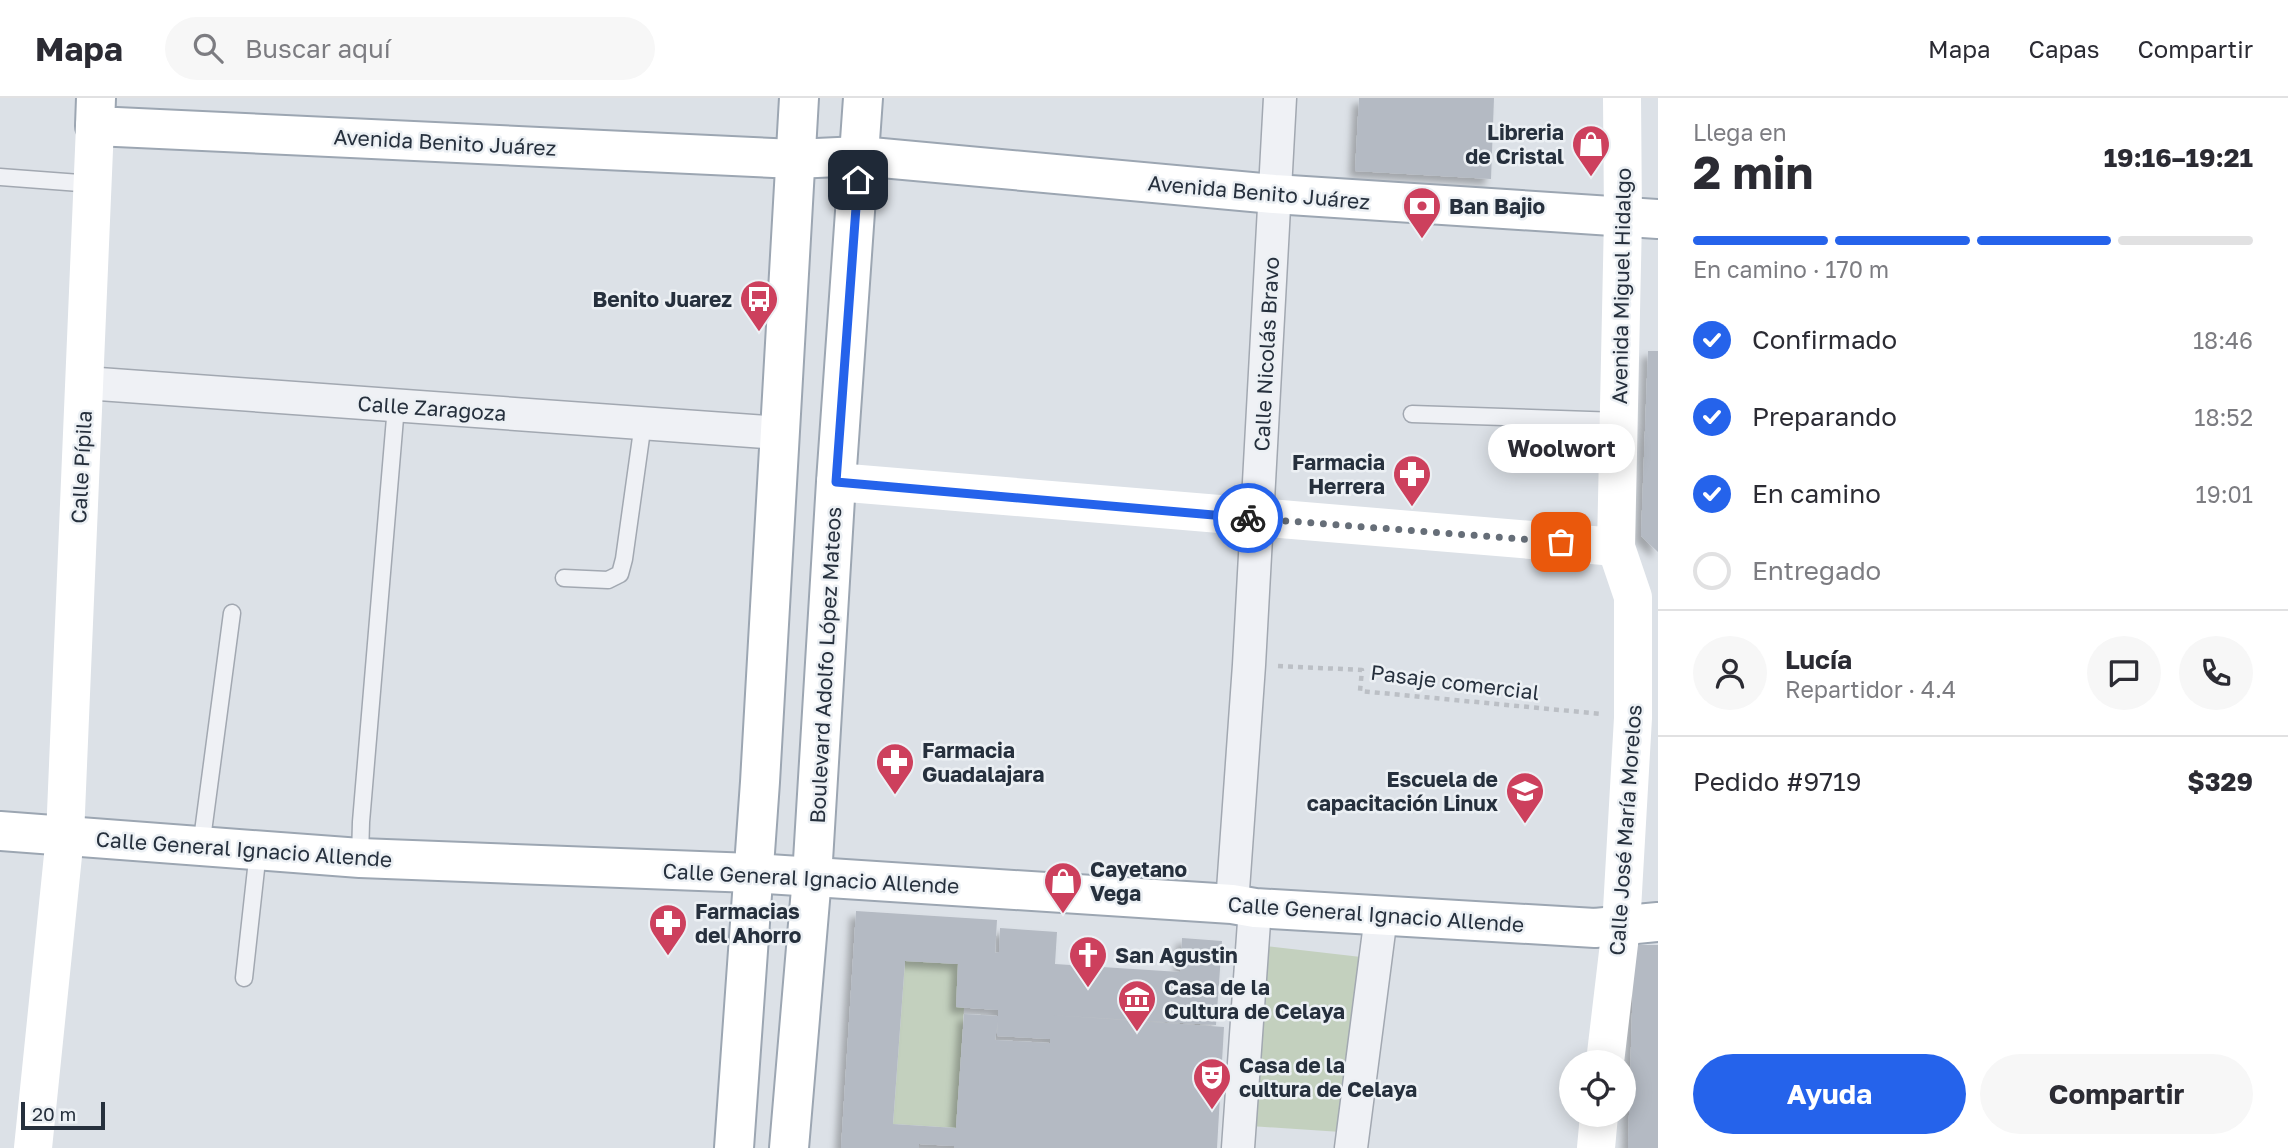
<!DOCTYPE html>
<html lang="es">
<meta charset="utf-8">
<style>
:root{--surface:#fff;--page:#f7f7f7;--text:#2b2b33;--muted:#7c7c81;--line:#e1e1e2;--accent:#2563eb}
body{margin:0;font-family:"Golos Text",sans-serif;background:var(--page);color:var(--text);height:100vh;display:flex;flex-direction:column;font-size:26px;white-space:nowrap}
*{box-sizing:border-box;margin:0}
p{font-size:23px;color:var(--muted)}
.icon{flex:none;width:38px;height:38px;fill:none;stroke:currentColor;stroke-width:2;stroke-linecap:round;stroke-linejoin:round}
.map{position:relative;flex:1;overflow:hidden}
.sheet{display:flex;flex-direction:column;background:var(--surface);width:630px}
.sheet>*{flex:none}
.controls{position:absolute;left:1559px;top:952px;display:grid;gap:14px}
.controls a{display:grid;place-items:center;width:77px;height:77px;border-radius:50%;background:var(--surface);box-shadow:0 4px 18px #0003;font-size:35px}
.scale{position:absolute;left:21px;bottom:18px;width:84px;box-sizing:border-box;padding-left:7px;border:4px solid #26303d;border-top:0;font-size:19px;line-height:24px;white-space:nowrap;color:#26303d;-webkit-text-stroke:5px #ecf0f4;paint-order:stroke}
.pin{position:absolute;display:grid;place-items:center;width:60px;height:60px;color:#fff;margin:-30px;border-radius:14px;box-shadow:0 4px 10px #0006}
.courier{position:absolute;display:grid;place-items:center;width:70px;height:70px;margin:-35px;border:5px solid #2563eb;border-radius:50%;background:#fff;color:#222;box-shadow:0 2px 9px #0007}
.bubble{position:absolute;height:49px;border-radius:24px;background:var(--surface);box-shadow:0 4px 18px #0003;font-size:23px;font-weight:700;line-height:49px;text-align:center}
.head em{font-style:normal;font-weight:700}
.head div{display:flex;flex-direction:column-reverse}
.head{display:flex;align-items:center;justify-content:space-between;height:119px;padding:0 35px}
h1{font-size:46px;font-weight:700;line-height:52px}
.bar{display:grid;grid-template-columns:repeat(4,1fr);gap:10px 7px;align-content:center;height:84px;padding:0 35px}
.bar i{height:9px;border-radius:5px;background:var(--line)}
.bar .on{background:var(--accent)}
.bar p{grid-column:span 4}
.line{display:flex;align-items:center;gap:18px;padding:0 35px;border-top:2px solid var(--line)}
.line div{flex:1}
.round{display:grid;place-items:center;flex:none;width:74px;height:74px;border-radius:37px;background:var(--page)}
ol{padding:0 35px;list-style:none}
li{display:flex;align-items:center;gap:21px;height:77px}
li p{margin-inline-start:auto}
li .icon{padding:7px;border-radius:50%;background:var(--accent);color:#fff;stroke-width:4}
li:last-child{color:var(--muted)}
li i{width:38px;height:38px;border:4px solid var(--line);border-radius:50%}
.cta{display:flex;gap:14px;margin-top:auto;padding:14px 35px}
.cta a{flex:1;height:80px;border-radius:42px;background:var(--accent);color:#fff;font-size:28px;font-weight:700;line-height:80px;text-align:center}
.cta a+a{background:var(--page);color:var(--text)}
header{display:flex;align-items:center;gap:42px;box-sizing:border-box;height:98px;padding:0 35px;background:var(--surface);border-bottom:2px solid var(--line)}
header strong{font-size:33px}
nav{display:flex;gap:38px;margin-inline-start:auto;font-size:24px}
.search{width:490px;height:63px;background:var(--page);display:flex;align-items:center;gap:18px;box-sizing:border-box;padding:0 24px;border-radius:38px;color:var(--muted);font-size:26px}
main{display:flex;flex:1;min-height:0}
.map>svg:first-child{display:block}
.green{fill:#c3d0be}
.building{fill:#b4bac3;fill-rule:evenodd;filter:url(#shadow)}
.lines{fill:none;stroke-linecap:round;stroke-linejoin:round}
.lane-casing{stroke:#a2a8b1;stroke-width:19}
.street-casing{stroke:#a2a8b1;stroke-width:35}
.primary-casing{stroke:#9ca6b2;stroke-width:42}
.path{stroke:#bbbfc5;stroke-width:4.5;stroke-dasharray:5 5;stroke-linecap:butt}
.lane{stroke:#eff1f5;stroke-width:16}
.street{stroke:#eff1f5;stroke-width:32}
.secondary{stroke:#fff;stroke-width:38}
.primary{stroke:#fff;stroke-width:38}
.done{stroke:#666e78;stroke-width:7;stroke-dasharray:0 12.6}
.route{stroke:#2563eb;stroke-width:9}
.labels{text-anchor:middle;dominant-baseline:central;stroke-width:5;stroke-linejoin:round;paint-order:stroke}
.poi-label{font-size:21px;font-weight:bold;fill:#26303d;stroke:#ecf0f4;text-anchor:start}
.street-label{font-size:21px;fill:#26303d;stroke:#ecf0f4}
</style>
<header>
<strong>Mapa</strong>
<div class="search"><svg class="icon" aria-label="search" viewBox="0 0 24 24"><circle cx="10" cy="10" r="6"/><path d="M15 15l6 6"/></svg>Buscar aquí</div>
<nav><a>Mapa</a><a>Capas</a><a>Compartir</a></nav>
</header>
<main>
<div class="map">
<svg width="1658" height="1050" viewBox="0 0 1658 1050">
<defs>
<filter id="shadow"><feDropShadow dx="-6" dy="6" stdDeviation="3.5" flood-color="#0004"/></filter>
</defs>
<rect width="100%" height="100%" fill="#dce1e7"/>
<g class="green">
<polygon points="1265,848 1361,859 1341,1034 1250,1028"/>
<polygon points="905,863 958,866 956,909 964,910 956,1030 893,1026"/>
</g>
<g class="building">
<polygon points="1359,0 1494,0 1491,81 1355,73"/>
<polygon points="1648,253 1658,253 1658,454 1641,438"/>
<path d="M 856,813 L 997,822 L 995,855 L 999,854 L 1000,830 L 1057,834 L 1055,866 L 1180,874 L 1182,840 L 1222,843 L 1216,927 L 1050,917 L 1224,929 L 1217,1050 L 954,1050 L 954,1048 L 919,1046 L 919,1050 L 841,1050 ZM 905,863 L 958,866 L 956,909 L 998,912 L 998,918 L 964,916 L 956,1030 L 893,1026 ZM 998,923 L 997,938 L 1050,941 L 1050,945 L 995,942 Z"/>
<polygon points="1634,847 1658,847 1658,1050 1628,1050"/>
</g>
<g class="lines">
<defs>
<g id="lane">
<polyline points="0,79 93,86"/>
<polyline points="1412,316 1619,323"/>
<polyline points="564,480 608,482 620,476 624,461 643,325"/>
<polyline points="201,749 232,515"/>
<polyline points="360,760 361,724 396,308"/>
<polyline points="244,880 258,753"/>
</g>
<g id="street">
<polyline points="85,285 780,335"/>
<polyline points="1232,806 1249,567 1280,0"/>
<polyline points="1238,1050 1255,810"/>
<polyline points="1351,1050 1381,818"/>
</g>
<g id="primary">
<polyline points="96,0 95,28 795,61 860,58 1274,96 1658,121"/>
<polyline points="0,733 360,760 752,775 1232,806 1255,810 1595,830 1658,824"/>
<polyline points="734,1050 760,684 799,0"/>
<polyline points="789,1050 812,779 836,384 863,0"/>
</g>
</defs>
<use href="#lane" class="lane-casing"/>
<use href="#street" class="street-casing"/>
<use href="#primary" class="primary-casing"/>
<polyline class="path" points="1278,568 1362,572 1360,593 1602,616"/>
<use href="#lane" class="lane"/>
<use href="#street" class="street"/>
<g class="secondary">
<polyline points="836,384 1616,449"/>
<polyline points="1605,964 1621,829 1633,620 1633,499 1616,449 1623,120 1622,0"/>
<polyline points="33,1050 65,738 95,28"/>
<polyline points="1596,1050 1599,1017"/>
</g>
<use href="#primary" class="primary"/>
</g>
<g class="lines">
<polyline class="done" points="1248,420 1561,444"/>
<polyline class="route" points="858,82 836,384 1248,420"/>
</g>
<defs>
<symbol id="shop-pin" viewBox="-11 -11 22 30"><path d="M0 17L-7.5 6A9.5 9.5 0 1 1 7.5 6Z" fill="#cd405d" stroke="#ecf0f4"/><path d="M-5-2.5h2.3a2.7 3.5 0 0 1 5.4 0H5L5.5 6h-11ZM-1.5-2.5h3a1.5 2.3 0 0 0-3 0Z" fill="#fff"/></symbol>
<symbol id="bank-pin" viewBox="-11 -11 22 30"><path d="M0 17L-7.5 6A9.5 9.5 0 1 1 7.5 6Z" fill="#cd405d" stroke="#ecf0f4"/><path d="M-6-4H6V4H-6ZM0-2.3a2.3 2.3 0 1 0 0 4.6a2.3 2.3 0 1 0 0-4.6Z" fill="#fff"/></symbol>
<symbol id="bus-pin" viewBox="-11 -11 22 30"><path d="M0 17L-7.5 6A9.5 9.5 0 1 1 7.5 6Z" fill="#cd405d" stroke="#ecf0f4"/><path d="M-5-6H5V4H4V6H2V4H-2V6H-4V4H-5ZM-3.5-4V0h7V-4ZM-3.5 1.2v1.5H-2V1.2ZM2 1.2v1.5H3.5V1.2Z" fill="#fff"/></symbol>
<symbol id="pharmacy-pin" viewBox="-11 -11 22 30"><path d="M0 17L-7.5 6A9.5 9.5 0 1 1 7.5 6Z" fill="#cd405d" stroke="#ecf0f4"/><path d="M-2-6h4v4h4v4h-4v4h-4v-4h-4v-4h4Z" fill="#fff"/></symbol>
<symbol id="school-pin" viewBox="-11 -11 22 30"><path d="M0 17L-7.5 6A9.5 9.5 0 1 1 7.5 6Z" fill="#cd405d" stroke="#ecf0f4"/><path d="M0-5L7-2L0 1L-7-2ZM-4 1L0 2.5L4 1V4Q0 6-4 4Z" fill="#fff"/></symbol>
<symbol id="church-pin" viewBox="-11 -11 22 30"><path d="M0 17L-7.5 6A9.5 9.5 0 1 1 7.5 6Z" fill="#cd405d" stroke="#ecf0f4"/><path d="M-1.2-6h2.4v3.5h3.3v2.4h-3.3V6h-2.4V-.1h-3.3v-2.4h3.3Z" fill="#fff"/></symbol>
<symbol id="museum-pin" viewBox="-11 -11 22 30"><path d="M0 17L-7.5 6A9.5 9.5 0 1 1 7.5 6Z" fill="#cd405d" stroke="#ecf0f4"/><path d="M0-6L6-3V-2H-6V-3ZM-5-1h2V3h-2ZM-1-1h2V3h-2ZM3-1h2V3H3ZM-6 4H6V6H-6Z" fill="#fff"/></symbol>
<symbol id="theatre-pin" viewBox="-11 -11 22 30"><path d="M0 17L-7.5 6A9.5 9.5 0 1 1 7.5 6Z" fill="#cd405d" stroke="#ecf0f4"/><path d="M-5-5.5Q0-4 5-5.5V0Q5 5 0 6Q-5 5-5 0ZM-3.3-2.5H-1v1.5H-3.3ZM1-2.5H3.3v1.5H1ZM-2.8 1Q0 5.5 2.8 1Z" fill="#fff"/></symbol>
</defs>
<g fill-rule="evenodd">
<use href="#shop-pin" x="1569" y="24" width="44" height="60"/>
<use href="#bank-pin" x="1400" y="86" width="44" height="60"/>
<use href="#bus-pin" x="737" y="179" width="44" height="60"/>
<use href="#pharmacy-pin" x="1390" y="354" width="44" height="60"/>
<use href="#pharmacy-pin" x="873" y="642" width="44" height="60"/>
<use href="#school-pin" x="1503" y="671" width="44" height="60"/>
<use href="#shop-pin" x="1041" y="761" width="44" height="60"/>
<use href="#pharmacy-pin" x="646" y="803" width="44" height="60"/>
<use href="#church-pin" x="1066" y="835" width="44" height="60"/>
<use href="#museum-pin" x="1115" y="879" width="44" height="60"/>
<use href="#theatre-pin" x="1190" y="957" width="44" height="60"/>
</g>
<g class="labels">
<g class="poi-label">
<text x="1564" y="34" text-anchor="end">Libreria<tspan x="1564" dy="24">de Cristal</tspan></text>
<text x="1449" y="108">Ban Bajio</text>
<text x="732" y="201" text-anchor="end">Benito Juarez</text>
<text x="1385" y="364" text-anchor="end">Farmacia<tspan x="1385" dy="24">Herrera</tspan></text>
<text x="922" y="652">Farmacia<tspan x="922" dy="24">Guadalajara</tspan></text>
<text x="1498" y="681" text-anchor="end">Escuela de<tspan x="1498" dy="24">capacitación Linux</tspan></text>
<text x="1090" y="771">Cayetano<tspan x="1090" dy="24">Vega</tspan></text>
<text x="695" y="813">Farmacias<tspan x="695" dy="24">del Ahorro</tspan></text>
<text x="1115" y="857">San Agustin</text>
<text x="1164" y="889">Casa de la<tspan x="1164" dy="24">Cultura de Celaya</tspan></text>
<text x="1239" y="967">Casa de la<tspan x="1239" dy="24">cultura de Celaya</tspan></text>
</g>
<g class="street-label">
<text transform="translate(445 44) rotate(3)">Avenida Benito Juárez</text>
<text transform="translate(1259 94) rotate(5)">Avenida Benito Juárez</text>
<text transform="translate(1621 188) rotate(-89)">Avenida Miguel Hidalgo</text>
<text transform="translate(1266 256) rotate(-87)">Calle Nicolás Bravo</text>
<text transform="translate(432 310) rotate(4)">Calle Zaragoza</text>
<text transform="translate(81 369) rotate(-87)">Calle Pípila</text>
<text transform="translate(825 567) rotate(-87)">Boulevard Adolfo López Mateos</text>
<text transform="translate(1455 584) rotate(7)">Pasaje comercial</text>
<text transform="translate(1625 732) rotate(-86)">Calle José María Morelos</text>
<text transform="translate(244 751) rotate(4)">Calle General Ignacio Allende</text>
<text transform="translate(811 780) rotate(3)">Calle General Ignacio Allende</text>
<text transform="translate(1376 816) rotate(4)">Calle General Ignacio Allende</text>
</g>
</g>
</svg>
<div class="controls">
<a><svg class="icon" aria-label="locate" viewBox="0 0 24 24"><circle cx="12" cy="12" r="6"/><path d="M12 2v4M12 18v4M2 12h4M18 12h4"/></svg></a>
</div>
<div class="scale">20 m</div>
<div class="pin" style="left:1561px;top:444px;background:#ea580c"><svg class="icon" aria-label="bag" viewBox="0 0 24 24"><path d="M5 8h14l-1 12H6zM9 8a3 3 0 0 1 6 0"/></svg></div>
<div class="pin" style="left:858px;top:82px;background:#1f2937"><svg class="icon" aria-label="home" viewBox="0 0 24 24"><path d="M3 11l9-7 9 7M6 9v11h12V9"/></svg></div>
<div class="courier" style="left:1248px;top:420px"><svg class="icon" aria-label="bike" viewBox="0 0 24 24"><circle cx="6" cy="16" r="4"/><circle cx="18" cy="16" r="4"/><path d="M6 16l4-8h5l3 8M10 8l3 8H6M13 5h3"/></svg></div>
<div class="bubble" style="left:1488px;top:326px;width:147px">Woolwort</div>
</div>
<section class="sheet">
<div class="head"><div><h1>2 min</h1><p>Llega en</p></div><em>19:16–19:21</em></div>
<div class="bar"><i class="on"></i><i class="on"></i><i class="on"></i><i></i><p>En camino · 170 m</p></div>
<ol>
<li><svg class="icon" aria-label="check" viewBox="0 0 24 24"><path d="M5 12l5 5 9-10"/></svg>Confirmado<p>18:46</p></li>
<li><svg class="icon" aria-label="check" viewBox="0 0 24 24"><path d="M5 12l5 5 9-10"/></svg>Preparando<p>18:52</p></li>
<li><svg class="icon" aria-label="check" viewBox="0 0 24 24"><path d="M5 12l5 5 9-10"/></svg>En camino<p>19:01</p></li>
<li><i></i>Entregado</li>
</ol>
<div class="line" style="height:126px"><a class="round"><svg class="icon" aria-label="person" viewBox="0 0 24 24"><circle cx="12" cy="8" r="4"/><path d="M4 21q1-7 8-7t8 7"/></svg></a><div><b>Lucía</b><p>Repartidor · 4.4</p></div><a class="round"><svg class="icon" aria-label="chat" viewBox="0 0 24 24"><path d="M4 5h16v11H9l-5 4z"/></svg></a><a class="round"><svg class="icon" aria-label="phone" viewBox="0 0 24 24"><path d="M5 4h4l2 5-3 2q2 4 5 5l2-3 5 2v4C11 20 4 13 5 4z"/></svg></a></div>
<div class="line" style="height:91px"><div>Pedido #9719</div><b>$329</b></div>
<div class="cta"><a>Ayuda</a><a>Compartir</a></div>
</section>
</main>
